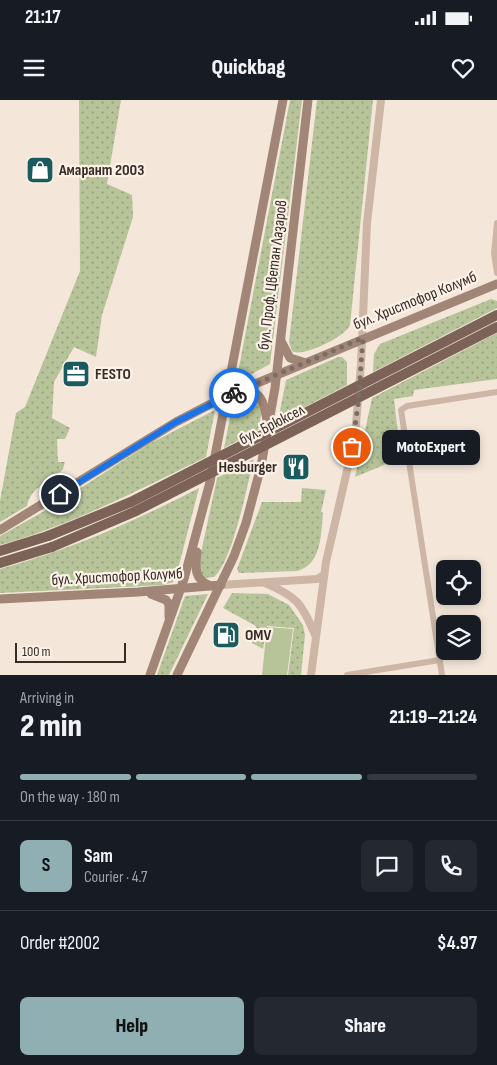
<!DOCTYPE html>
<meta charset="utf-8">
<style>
:root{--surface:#171b24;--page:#242831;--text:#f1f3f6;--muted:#9ea1a6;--line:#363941;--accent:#90afb2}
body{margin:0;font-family:"Sofia Sans Condensed",sans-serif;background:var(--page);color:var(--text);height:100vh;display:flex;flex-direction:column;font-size:19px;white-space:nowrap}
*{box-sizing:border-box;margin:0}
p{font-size:16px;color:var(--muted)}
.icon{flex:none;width:28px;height:28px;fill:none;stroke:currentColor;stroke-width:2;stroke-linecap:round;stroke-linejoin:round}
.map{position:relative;height:575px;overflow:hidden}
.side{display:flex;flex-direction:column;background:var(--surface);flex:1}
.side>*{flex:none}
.controls{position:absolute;left:436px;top:460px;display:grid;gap:10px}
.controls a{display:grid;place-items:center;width:45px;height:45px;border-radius:8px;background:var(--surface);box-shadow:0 2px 8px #0003;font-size:25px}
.scale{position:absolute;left:15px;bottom:12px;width:111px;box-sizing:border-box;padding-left:5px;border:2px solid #382c27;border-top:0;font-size:14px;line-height:18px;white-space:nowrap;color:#382c27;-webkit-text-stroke:4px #fbf1e7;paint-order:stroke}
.pin{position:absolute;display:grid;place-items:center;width:42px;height:42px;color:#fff;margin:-21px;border:2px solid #fff;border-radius:50%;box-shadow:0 1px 5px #0007}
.courier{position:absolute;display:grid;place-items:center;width:50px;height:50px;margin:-25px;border:4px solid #1a73e8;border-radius:50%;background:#fff;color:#222;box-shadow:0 1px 6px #0007}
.bubble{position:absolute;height:35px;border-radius:8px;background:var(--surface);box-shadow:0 2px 8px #0003;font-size:16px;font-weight:800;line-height:35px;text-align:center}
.headline em{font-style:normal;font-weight:800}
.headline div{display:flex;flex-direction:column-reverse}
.headline{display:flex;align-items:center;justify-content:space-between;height:85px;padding:0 20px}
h1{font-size:32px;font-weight:800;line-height:38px}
.bar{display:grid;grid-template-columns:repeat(4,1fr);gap:8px 5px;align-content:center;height:60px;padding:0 20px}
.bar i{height:6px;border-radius:4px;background:var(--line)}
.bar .selected{background:var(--accent)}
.bar p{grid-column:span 4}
.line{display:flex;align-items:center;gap:12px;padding:0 20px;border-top:1px solid var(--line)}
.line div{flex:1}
.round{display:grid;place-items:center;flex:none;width:52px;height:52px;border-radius:8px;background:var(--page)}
.primary-button{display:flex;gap:10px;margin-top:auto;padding:10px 20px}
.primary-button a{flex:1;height:58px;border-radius:8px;background:var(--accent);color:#111;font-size:20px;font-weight:800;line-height:58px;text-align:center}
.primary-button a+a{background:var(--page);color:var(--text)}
.status{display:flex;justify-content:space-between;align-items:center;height:35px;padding:0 25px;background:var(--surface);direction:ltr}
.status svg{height:14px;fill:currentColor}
header{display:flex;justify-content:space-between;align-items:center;height:65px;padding:0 20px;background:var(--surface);font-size:22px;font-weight:800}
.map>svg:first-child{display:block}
.grass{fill:url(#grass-dots)}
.pitch{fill:#b7c499}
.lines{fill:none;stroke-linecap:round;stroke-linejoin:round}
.minor{stroke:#cdb6a5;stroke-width:6}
.tertiary{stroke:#cdb6a5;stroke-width:8}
.secondary{stroke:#a18576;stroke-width:9}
.primary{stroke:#7c6257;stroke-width:10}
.primary-bridge{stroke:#7c6257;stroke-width:10}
.done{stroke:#7a6d66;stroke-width:5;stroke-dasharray:0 9}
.route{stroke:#1a73e8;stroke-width:6}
.labels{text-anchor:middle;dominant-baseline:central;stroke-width:4.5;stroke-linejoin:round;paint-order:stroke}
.poi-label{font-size:16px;font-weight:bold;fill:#382c27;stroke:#fbf1e7;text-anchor:start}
.street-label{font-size:16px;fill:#382c27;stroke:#fbf1e7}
</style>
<div class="status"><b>21:17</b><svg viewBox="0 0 49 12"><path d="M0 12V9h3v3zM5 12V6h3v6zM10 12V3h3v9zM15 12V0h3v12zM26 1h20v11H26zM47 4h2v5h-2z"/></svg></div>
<header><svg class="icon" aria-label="menu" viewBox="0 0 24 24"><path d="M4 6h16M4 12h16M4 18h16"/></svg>Quickbag<svg class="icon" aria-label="heart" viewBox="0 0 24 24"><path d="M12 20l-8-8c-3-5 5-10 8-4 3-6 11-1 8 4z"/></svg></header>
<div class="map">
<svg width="497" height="575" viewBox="0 0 497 575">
<defs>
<pattern id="grass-dots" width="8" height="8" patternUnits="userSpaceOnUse" patternTransform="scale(1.25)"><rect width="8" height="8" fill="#b7c499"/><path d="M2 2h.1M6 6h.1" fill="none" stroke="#969f7d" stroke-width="1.8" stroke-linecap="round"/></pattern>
</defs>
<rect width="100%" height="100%" fill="#f4e7da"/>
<g class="grass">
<path d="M 79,0 L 121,0 L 107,84 L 132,95 L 133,117 L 102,215 L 96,257 L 74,247 L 54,282 L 52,318 L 70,328 L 65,339 L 57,339 L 58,362 L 65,362 L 63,369 C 51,383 31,385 27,406 L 0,422 L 0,401 L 16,313 L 25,307 L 80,171 Z"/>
<polygon points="290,0 302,0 270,264 239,281 237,278"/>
<path d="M 317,0 L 373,0 L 350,225 C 345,237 302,258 292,251 L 289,242 Z"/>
<polygon points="491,199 497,201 497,208 373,272 374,254 380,244"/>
<polygon points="497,233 497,279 414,290 413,296 394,299 401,358 355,377 372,298"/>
<polygon points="338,257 342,257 347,262 347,285 278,321 286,280"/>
<polygon points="245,295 255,296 262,311 258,330 224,348 233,302"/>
<path d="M 215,310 L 206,357 C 139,390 72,425 0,445 L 0,436 L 48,409 L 149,344 Z"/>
<path d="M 254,359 C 247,385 233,461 214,477 L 204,478 L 199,471 L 199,462 L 217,378 Z"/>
<path d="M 199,388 L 177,473 L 173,482 L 164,485 L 0,493 L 0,469 C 70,450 135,421 199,388 Z"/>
<path d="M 302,388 L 326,390 L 321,412 L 323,413 C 321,433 322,465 297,471 L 239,473 L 237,469 L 262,402 L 301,402 Z"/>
<polygon points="232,493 268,494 289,505 303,525 305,535 301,575 288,575 294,528 267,526 263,549 252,543 256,526 223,508"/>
<polygon points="208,494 169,575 157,575 185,496"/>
</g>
<polygon class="pitch" points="267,527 293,529 287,575 262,575"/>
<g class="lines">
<g class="minor">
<polyline points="497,123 494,153 497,173"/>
<polyline points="347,575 440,560"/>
<polyline points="442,575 401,310 407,306 497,292"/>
</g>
<g class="tertiary">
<path d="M 265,483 C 296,496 302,503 315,535"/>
<polyline points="221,485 317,479 324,475"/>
<polyline points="311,575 326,462 355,336 361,264 367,123 381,0"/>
</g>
<g class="secondary">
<polyline points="281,241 290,258 303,262"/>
<path d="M 243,291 C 262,290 264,304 267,320"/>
<polyline points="0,430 176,322 226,296 497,184"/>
<path d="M 197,452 C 195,468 194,480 211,486"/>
<polyline points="151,494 166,500 169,504 169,517"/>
<polyline points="0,499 138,492 221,485"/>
<polyline points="150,575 184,479 210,382 283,0"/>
<polyline points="177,575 234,456 246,423 261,366 275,288 308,0"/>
</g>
<g class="primary">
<polyline points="0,451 48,436"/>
<polyline points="0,463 52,447"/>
</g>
<g class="primary-bridge">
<polyline points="48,436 131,402 497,215"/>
<polyline points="52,447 134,412 497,227"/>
</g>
</g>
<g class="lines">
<polyline class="done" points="234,293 363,238 358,305 352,347"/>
<polyline class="route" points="60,394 176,322 234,293"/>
</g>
<defs>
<symbol id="shop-square" viewBox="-11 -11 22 22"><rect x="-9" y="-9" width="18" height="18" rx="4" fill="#195b5e" stroke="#fbf1e7"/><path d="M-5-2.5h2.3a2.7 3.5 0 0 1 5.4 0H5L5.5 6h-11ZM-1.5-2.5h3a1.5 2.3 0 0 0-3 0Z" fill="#fff"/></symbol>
<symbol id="office-square" viewBox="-11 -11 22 22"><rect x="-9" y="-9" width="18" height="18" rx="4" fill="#195b5e" stroke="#fbf1e7"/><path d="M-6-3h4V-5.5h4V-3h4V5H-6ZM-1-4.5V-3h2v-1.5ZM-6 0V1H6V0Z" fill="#fff"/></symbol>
<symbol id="restaurant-square" viewBox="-11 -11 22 22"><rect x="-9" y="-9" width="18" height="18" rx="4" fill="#195b5e" stroke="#fbf1e7"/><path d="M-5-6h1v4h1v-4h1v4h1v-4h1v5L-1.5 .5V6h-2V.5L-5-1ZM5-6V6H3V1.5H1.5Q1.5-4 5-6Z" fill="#fff"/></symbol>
<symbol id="fuel-square" viewBox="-11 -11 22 22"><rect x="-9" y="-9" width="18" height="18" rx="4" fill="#195b5e" stroke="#fbf1e7"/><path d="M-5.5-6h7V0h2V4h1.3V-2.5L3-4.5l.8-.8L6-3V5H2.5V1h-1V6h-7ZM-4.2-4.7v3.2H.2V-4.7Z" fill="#fff"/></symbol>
</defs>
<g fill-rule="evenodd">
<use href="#shop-square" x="24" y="54" width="32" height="32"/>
<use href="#office-square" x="60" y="258" width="32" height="32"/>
<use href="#restaurant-square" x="280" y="351" width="32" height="32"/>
<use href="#fuel-square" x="210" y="519" width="32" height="32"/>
</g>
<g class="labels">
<g class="poi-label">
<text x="59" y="70">Амарант 2003</text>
<text x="95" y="274">FESTO</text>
<text x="277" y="367" text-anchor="end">Hesburger</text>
<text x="245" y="535">OMV</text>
</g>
<g class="street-label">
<text transform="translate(273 175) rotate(-83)">бул. Проф. Цветан Лазаров</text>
<text transform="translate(415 201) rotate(-22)">бул. Христофор Колумб</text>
<text transform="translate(272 325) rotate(-27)">бул. Брюксел</text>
<text transform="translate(117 477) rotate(-3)">бул. Христофор Колумб</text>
</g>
</g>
</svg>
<div class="controls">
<a><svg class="icon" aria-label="locate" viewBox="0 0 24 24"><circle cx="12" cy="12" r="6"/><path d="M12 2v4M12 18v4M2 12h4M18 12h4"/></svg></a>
<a><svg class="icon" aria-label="layers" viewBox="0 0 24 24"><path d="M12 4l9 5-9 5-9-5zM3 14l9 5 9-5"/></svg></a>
</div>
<div class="scale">100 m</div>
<div class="pin" style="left:352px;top:347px;background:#ea580c"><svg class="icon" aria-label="bag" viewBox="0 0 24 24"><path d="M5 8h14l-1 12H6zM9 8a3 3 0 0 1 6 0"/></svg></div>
<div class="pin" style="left:60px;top:394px;background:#1f2937"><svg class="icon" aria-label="home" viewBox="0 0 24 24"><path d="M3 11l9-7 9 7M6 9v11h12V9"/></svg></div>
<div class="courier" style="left:234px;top:293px"><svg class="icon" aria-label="bike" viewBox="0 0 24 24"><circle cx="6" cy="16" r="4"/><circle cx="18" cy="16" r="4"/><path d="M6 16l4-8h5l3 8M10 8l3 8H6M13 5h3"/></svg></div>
<div class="bubble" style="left:382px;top:330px;width:98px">MotoExpert</div>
</div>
<section class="side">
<div class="headline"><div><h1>2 min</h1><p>Arriving in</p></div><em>21:19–21:24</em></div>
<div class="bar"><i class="selected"></i><i class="selected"></i><i class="selected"></i><i></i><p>On the way · 180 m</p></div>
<div class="line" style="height:90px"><b class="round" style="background:var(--accent);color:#111">S</b><div><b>Sam</b><p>Courier · 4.7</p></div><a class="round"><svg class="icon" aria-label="chat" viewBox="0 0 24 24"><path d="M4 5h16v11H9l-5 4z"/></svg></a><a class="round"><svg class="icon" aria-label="phone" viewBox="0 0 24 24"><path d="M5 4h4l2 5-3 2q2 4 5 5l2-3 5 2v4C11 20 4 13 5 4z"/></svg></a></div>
<div class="line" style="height:65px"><div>Order #2002</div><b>$4.97</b></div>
<div class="primary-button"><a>Help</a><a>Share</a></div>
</section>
